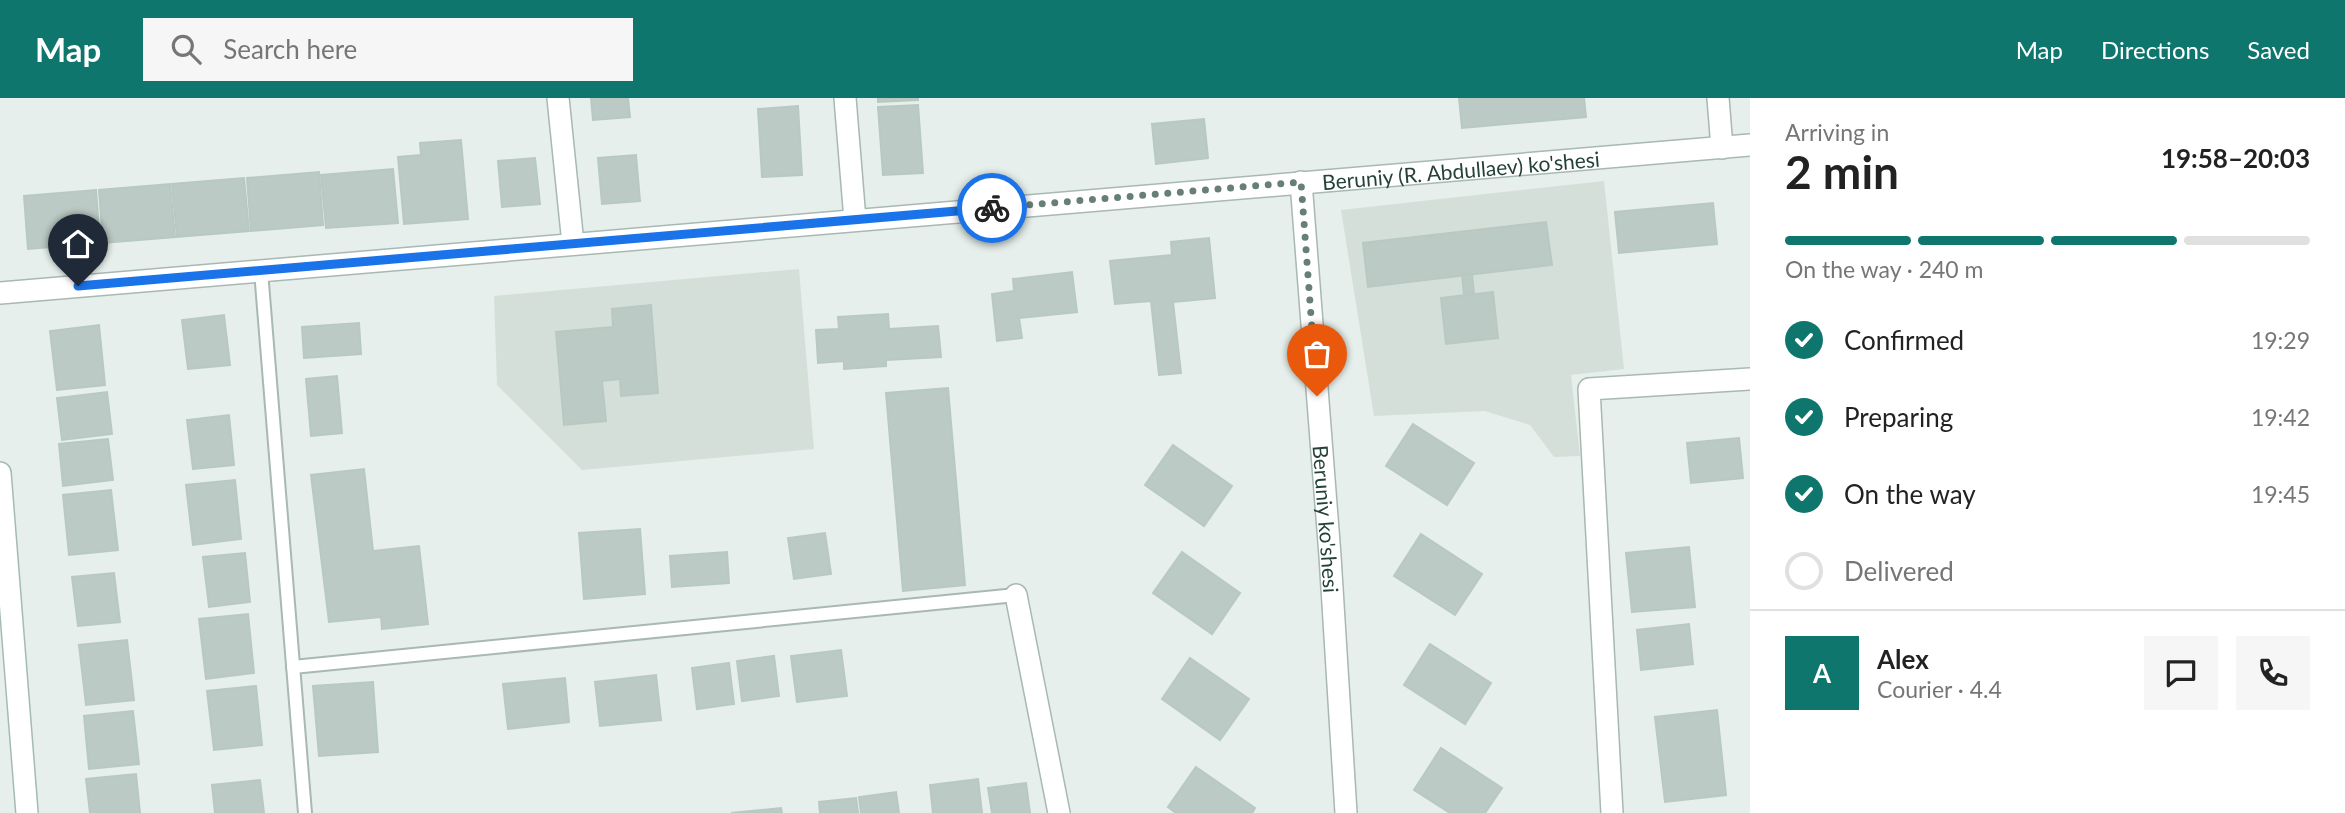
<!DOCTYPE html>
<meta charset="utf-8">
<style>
:root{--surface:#fff;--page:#f6f6f6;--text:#222;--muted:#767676;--line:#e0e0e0;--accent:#0f766e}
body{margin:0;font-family:Lato,sans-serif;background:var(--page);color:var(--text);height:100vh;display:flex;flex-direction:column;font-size:26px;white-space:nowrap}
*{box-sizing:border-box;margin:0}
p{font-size:23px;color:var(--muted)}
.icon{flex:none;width:38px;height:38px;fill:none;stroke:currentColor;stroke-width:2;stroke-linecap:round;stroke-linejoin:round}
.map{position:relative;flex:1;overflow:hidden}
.drawer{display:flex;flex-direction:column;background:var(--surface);width:595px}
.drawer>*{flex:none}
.pin{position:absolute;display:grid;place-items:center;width:60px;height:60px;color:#fff;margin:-72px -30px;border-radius:50% 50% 50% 0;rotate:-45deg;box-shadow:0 0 7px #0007}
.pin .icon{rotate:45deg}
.courier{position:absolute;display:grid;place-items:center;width:70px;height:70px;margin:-35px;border:5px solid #1a73e8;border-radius:50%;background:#fff;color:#222;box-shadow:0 2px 9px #0007}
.summary em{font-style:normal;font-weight:700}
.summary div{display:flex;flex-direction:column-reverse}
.summary{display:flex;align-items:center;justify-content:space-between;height:119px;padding:0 35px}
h1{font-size:46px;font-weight:700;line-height:52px}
.bar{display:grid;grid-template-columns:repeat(4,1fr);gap:10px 7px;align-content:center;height:84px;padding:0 35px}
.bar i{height:9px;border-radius:5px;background:var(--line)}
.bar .on{background:var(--accent)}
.bar p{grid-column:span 4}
.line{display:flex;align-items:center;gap:18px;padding:0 35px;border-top:2px solid var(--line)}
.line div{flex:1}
.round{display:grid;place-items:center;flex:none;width:74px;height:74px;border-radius:0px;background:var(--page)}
ol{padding:0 35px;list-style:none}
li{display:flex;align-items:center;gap:21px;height:77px}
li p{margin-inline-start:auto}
li .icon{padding:7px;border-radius:50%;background:var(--accent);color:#fff;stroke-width:4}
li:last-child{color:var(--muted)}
li i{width:38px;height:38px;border:4px solid var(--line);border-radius:50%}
header{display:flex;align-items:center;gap:42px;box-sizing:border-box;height:98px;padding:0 35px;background:var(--accent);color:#fff}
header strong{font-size:33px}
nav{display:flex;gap:38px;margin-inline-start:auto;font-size:24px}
.search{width:490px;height:63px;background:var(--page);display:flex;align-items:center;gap:18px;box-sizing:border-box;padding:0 24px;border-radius:0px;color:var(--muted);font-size:26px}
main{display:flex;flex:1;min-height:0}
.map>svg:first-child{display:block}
.built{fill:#d4dfda}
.building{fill:#bbcac4;stroke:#b8c9c2;stroke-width:2}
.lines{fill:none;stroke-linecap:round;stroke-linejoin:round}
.lane-casing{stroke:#a8b8b2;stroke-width:16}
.street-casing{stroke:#a8b8b2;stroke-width:24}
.secondary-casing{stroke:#a4bbb3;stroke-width:24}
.lane{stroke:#fff;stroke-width:12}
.street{stroke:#fff;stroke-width:21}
.secondary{stroke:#fff;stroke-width:21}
.done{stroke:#687f78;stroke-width:7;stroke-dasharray:0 12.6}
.route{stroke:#1a73e8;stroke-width:9}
.labels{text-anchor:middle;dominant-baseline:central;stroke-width:5;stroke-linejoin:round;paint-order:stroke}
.street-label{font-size:21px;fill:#24423a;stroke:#f7fbf9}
</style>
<header>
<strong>Map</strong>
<div class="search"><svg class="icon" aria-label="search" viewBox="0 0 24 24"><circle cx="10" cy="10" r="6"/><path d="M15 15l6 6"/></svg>Search here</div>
<nav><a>Map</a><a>Directions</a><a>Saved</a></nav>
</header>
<main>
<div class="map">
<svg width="1750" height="715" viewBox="0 0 1750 715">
<rect width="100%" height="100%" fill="#e6efeb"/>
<g class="built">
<polygon points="1604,83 1624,271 1571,277 1580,358 1554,359 1530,327 1485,313 1374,318 1341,112"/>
<polygon points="799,171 814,351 582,372 497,287 494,198"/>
</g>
<g class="building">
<polygon points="591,0 628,0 630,19 593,22"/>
<polygon points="878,0 918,0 918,2 878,4"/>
<polygon points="1459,0 1584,0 1586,19 1462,30"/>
<polygon points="918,7 923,75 883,77 878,9"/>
<polygon points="798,8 802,77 762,79 758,11"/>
<polygon points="1204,21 1208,60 1156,66 1152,26"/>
<polygon points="461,42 468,121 404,126 398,59 421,57 420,45"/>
<polygon points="636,57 640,103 602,106 598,60"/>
<polygon points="535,60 540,106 502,109 498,63"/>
<polygon points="393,71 398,125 326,130 321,77"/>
<polygon points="319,74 323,127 251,133 247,80"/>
<polygon points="244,80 249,133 177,139 172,86"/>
<polygon points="170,86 175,139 103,145 99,92"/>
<polygon points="96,92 100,145 28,151 24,98"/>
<polygon points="1713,105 1717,146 1619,155 1615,114"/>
<polygon points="1546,124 1552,167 1368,189 1363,145"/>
<polygon points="1209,140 1215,200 1173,204 1181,275 1159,277 1151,203 1115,206 1110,163 1172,157 1171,144"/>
<polygon points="1072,174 1077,214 1019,220 1022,240 997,243 992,196 1014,193 1013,181"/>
<polygon points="1472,176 1474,196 1464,197 1462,177"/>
<polygon points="1493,194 1498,240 1446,246 1441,200"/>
<polygon points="651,207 658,295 621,298 620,281 602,283 606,323 564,327 556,234 613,229 612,211"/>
<polygon points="888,216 889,231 938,228 941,259 886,262 886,268 844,271 844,263 818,265 816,232 839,231 838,219"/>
<polygon points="224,217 230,267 188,271 182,222"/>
<polygon points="359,225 361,256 304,260 302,229"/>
<polygon points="99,227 105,287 57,292 50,233"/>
<polygon points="337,278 342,335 311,338 306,281"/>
<polygon points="948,290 965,487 903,493 886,295"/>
<polygon points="107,294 112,336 62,342 57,300"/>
<polygon points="229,317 234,367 193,371 187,322"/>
<polygon points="1413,326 1474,365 1447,407 1386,368"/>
<polygon points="1739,340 1743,380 1691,385 1687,345"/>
<polygon points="108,341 113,382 63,388 59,346"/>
<polygon points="1173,347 1232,388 1204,428 1145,387"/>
<polygon points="364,371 373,453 419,448 428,526 382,531 381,519 329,524 311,377"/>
<polygon points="235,382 241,441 193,447 186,387"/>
<polygon points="111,392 118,452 69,457 63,397"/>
<polygon points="640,431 645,496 584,501 579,435"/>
<polygon points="825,435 831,476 794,481 788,440"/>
<polygon points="1421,436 1482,476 1455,517 1394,478"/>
<polygon points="1689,449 1695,509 1632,514 1626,455"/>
<polygon points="727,454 729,485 672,489 670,458"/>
<polygon points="1182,454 1240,495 1212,536 1153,495"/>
<polygon points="245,455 250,504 209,509 203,459"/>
<polygon points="114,475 120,524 78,528 72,479"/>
<polygon points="248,516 254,575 206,581 199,521"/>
<polygon points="1689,526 1693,566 1641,572 1637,532"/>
<polygon points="127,542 134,602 86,607 79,547"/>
<polygon points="1430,546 1491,585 1465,626 1404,587"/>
<polygon points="841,552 847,598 797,604 791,558"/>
<polygon points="774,558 779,598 742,603 737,563"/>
<polygon points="1190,560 1249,601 1220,642 1162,601"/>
<polygon points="729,565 734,606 697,611 692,570"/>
<polygon points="656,577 661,622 600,628 595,584"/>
<polygon points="565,580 569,624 508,631 503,586"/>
<polygon points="373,584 378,654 319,658 313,588"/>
<polygon points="256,588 262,647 214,652 207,593"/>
<polygon points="1717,612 1726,697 1665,704 1655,619"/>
<polygon points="133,613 139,666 89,671 84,618"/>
<polygon points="1441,650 1502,690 1485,715 1450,715 1414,692"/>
<polygon points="1196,669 1255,710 1252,715 1176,715 1168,709"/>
<polygon points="136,676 140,715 90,715 86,681"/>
<polygon points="978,681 982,715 933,715 930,687"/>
<polygon points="260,682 264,715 215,715 212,687"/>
<polygon points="1026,685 1030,715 992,715 988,690"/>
<polygon points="896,694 899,715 861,715 859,699"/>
<polygon points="856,700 858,715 820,715 819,704"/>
<polygon points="781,710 782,715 731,715"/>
</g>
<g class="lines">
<defs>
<g id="lane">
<polyline points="261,173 305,715"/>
<polyline points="293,569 1016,497"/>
</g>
<g id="street">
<polyline points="558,0 573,146"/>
<polyline points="845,0 855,122"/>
<polyline points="1718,0 1722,50"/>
<path id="s1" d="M 1301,84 L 1330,458 L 1346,715"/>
<path id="s2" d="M 0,195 L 1750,47"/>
<polyline points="1016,497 1059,715"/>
<polyline points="1612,715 1589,291 1750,281"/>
</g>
<polyline id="secondary" points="0,375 27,715"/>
</defs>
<use href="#lane" class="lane-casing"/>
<use href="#street" class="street-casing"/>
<use href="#secondary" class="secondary-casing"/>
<use href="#lane" class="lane"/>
<use href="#street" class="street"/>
<use href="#secondary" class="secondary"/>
</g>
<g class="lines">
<polyline class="done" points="992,110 1301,84 1317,298"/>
<polyline class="route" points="78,188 992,110"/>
</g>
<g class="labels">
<g class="street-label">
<text stroke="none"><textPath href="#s2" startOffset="1466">Beruniy (R. Abdullaev) ko'shesi</textPath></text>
<text stroke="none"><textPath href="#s1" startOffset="338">Beruniy ko'shesi</textPath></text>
</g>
</g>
</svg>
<div class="pin" style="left:1317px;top:298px;background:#ea580c"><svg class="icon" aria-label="bag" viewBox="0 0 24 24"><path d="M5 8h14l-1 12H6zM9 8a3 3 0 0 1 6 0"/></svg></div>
<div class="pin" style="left:78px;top:188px;background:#1f2937"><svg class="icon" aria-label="home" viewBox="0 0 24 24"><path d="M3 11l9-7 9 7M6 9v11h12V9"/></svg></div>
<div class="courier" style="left:992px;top:110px"><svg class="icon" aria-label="bike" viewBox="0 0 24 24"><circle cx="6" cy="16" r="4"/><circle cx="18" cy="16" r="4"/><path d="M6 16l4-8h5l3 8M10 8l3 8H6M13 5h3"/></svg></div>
</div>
<section class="drawer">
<div class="summary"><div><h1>2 min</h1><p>Arriving in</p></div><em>19:58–20:03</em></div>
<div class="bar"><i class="on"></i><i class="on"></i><i class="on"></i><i></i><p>On the way · 240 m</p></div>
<ol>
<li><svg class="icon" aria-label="check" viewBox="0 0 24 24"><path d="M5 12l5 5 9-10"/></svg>Confirmed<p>19:29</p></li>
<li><svg class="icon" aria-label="check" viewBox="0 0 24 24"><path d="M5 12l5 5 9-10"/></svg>Preparing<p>19:42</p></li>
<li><svg class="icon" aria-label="check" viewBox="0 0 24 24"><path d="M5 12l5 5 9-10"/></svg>On the way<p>19:45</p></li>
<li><i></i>Delivered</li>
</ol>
<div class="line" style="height:126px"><b class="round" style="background:var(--accent);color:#fff">A</b><div><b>Alex</b><p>Courier · 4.4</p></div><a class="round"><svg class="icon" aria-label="chat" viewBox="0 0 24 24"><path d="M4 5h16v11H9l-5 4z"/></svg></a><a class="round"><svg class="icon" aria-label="phone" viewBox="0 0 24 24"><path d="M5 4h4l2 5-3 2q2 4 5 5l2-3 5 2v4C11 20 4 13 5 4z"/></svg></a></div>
</section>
</main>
